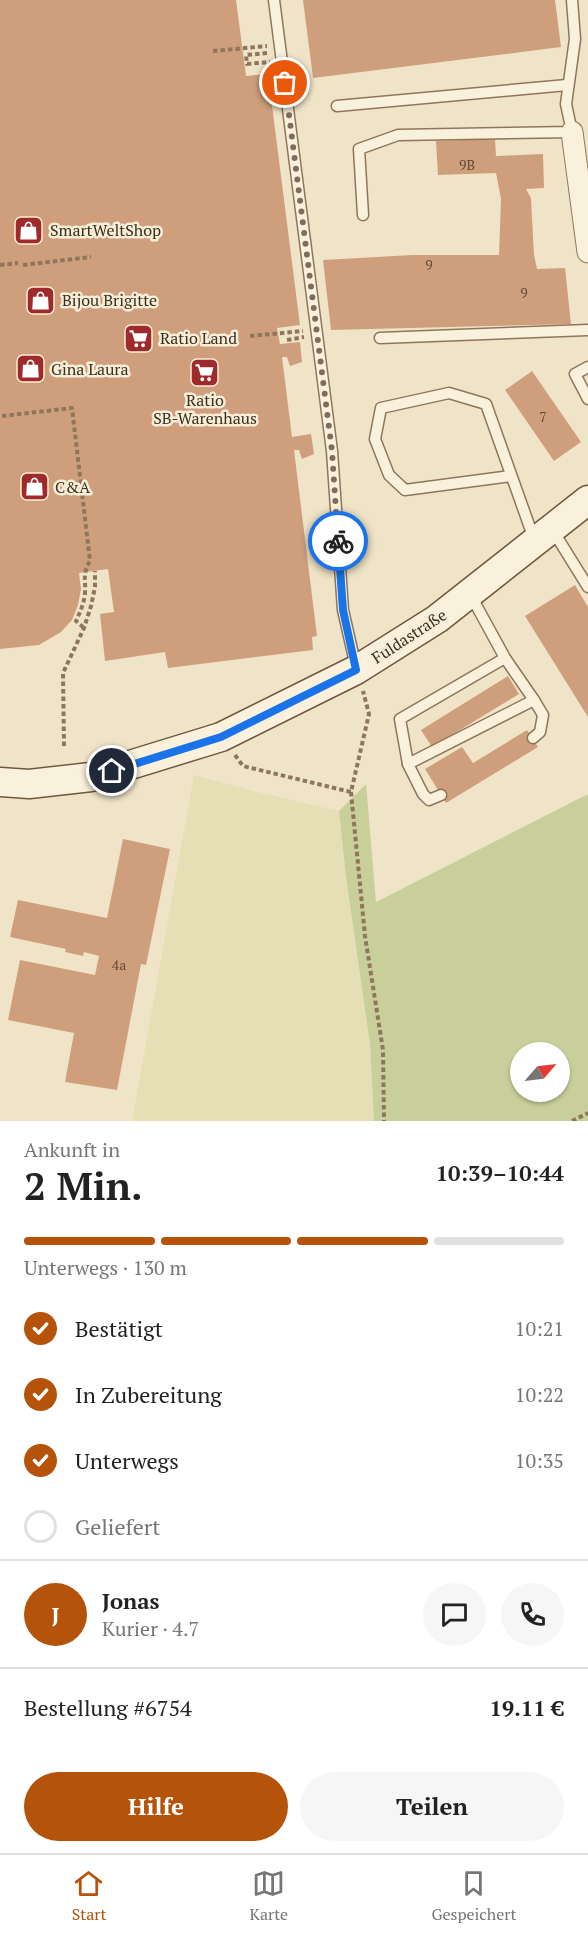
<!DOCTYPE html>
<html lang="de">
<meta charset="utf-8">
<style>
:root{--surface:#fff;--page:#f6f6f6;--text:#222;--muted:#767676;--line:#e0e0e0;--accent:#b45309}
body{margin:0;font-family:"PT Serif",serif;background:var(--page);color:var(--text);height:100vh;display:flex;flex-direction:column;font-size:22px;white-space:nowrap}
*{box-sizing:border-box;margin:0}
p{font-size:20px;color:var(--muted)}
.icon{flex:none;width:33px;height:33px;fill:none;stroke:currentColor;stroke-width:2;stroke-linecap:round;stroke-linejoin:round}
.map{position:relative;height:1121px;overflow:hidden}
.panel{display:flex;flex-direction:column;background:var(--surface);flex:1}
.panel>*{flex:none}
.needle{width:39px;rotate:62deg}
.fabs{position:absolute;left:510px;top:1042px;display:grid;gap:12px}
.fabs a{display:grid;place-items:center;width:60px;height:60px;border-radius:50%;background:var(--surface);box-shadow:0 2px 4px #0004;font-size:30px}
.pin{position:absolute;display:grid;place-items:center;width:51px;height:51px;color:#fff;margin:-26px;border:3px solid #fff;border-radius:50%;box-shadow:0 2px 6px #0007}
.courier{position:absolute;display:grid;place-items:center;width:60px;height:60px;margin:-30px;border:4px solid #1a73e8;border-radius:50%;background:#fff;color:#222;box-shadow:0 2px 8px #0007}
.head em{font-style:normal;font-weight:600}
.head div{display:flex;flex-direction:column-reverse}
.head{display:flex;align-items:center;justify-content:space-between;height:102px;padding:0 24px}
h1{font-size:39px;font-weight:600;line-height:45px}
.bar{display:grid;grid-template-columns:repeat(4,1fr);gap:9px 6px;align-content:center;height:72px;padding:0 24px}
.bar i{height:8px;border-radius:4px;background:var(--line)}
.bar .on{background:var(--accent)}
.bar p{grid-column:span 4}
.line{display:flex;align-items:center;gap:15px;padding:0 24px;border-top:2px solid var(--line)}
.line div{flex:1}
.round{display:grid;place-items:center;flex:none;width:63px;height:63px;border-radius:32px;background:var(--page)}
ol{padding:0 24px;list-style:none}
li{display:flex;align-items:center;gap:18px;height:66px}
li p{margin-inline-start:auto}
li .icon{padding:6px;border-radius:50%;background:var(--accent);color:#fff;stroke-width:4}
li:last-child{color:var(--muted)}
li i{width:33px;height:33px;border:3px solid var(--line);border-radius:50%}
.action{display:flex;gap:12px;margin-top:auto;padding:12px 24px}
.action a{flex:1;height:69px;border-radius:36px;background:var(--accent);color:#fff;font-size:24px;font-weight:600;line-height:69px;text-align:center}
.action a+a{background:var(--page);color:var(--text)}
.tabs{display:flex;justify-content:space-around;align-items:center;height:84px;border-top:2px solid var(--line);background:var(--surface);font-size:16px;color:var(--muted)}
.tabs a{display:grid;justify-items:center;gap:3px}
.tabs .on{color:var(--accent)}
.map>svg:first-child{display:block}
.farmland{fill:#e6deb5}
.green{fill:#c9cf9b;fill-rule:evenodd}
.building{fill:#cf9f7d}
.lines{fill:none;stroke-linecap:round;stroke-linejoin:round}
.lane-casing{stroke:#8d765c;stroke-width:13}
.street-casing{stroke:#8d765c;stroke-width:23}
.secondary-casing{stroke:#6f573f;stroke-width:31}
.path{stroke:#8d765c;stroke-width:4;stroke-dasharray:4.5 3;stroke-linecap:butt}
.lane{stroke:#faf1dc;stroke-width:10}
.street{stroke:#faf1dc;stroke-width:21}
.secondary{stroke:#faf1dc;stroke-width:28}
.done{stroke:#7c6e5b;stroke-width:6;stroke-dasharray:0 10.8}
.route{stroke:#1a73e8;stroke-width:8}
.labels{text-anchor:middle;dominant-baseline:central;stroke-width:5;stroke-linejoin:round;paint-order:stroke}
.number-label{font-size:14px;fill:#624a37}
.poi-label{font-size:16px;fill:#3d2e20;stroke:#f7eed8;text-anchor:start}
.street-label{font-size:16px;fill:#3d2e20;stroke:#f7eed8}
</style>
<div class="map">
<svg width="588" height="1121" viewBox="0 0 588 1121">
<rect width="100%" height="100%" fill="#f0e4c8"/>
<polygon class="farmland" points="194,775 257,792 339,811 346,877 370,1044 374,1121 132,1121"/>
<path class="green" d="M 366,784 L 376,902 L 588,794 L 588,1121 L 374,1121 L 370,1044 L 346,877 L 339,811 ZM 520,1053 L 560,1053 L 560,1092 L 520,1092 Z"/>
<g class="building">
<polygon points="0,0 236,0 246,76 268,74 300,325 277,328 280,344 300,342 302,362 290,366 287,357 282,357 292,437 311,434 314,454 302,459 299,450 294,450 317,636 312,637 313,650 168,668 165,652 105,661 100,614 114,612 108,569 79,573 81,589 78,605 72,620 61,632 39,645 0,649"/>
<polygon points="303,0 555,0 561,47 313,78"/>
<polygon points="495,139 496,156 543,154 544,188 526,189 531,198 534,255 537,269 565,268 571,324 331,330 323,260 412,255 499,255 501,199 496,173 438,175 436,141"/>
<polygon points="532,371 581,442 554,461 505,390"/>
<polygon points="575,585 588,607 588,717 525,616"/>
<polygon points="508,676 519,694 432,747 421,730"/>
<polygon points="527,730 538,747 446,803 425,769 462,747 473,763"/>
<polygon points="123,839 170,849 146,965 141,964 117,1090 65,1082 74,1033 8,1020 20,960 95,975 99,956 84,952 83,956 65,952 66,949 10,937 18,900 107,918"/>
</g>
<g class="lines">
<defs>
<g id="lane">
<polyline points="274,0 332,451 343,610 356,667"/>
<polyline points="337,106 567,85"/>
<polyline points="363,215 359,149 398,135 572,132 566,104 575,39 572,0"/>
<polyline points="380,338 588,330"/>
<polyline points="588,367 575,374 588,399"/>
<polyline points="511,476 405,490 389,475 375,439 381,408 449,393 486,404 534,539"/>
<polyline points="552,529 588,587"/>
<polyline points="470,594 505,658 534,700 408,764 400,719 505,658"/>
<polyline points="533,738 540,732 543,715 534,700"/>
<polyline points="408,764 423,794 429,800 441,795"/>
</g>
<polyline id="street" points="572,132 588,252"/>
<polyline id="secondary" points="0,782 29,784 91,777 221,737 356,670 437,619 588,500"/>
</defs>
<use href="#lane" class="lane-casing"/>
<use href="#street" class="street-casing"/>
<use href="#secondary" class="secondary-casing"/>
<g class="path">
<polyline points="213,51 267,46"/>
<polyline points="267,53 246,55 247,64 270,62"/>
<polyline points="0,265 18,263"/>
<polyline points="23,265 91,257"/>
<polyline points="250,336 303,331"/>
<polyline points="287,340 304,337"/>
<path d="M 2,416 L 72,408 L 90,561 C 82,574 86,579 85,593 C 84,604 80,612 76,621 L 84,628"/>
<polyline points="64,746 63,673 84,628 91,606 95,587 95,571"/>
<polyline points="235,755 243,766 351,792 369,714 363,691"/>
<polyline points="351,792 365,936 383,1050 384,1121"/>
<polyline points="572,1121 588,1113"/>
</g>
<use href="#lane" class="lane"/>
<use href="#street" class="street"/>
<use href="#secondary" class="secondary"/>
</g>
<g class="lines">
<polyline class="done" points="285,83 332,451 338,541"/>
<polyline class="route" points="112,771 221,737 356,670 343,610 338,541"/>
</g>
<defs>
<symbol id="shop-square" viewBox="-11 -11 22 22"><rect x="-9" y="-9" width="18" height="18" rx="4" fill="#9e2a2b" stroke="#f7eed8"/><path d="M-5-2.5h2.3a2.7 3.5 0 0 1 5.4 0H5L5.5 6h-11ZM-1.5-2.5h3a1.5 2.3 0 0 0-3 0Z" fill="#fff"/></symbol>
<symbol id="supermarket-square" viewBox="-11 -11 22 22"><rect x="-9" y="-9" width="18" height="18" rx="4" fill="#9e2a2b" stroke="#f7eed8"/><path d="M-6-5.5h2.5l.6 2H6L4.5 2H-2.5L-4.4-4H-6ZM-1.5 3.2a1.3 1.3 0 1 0 .1 0ZM3 3.2a1.3 1.3 0 1 0 .1 0Z" fill="#fff"/></symbol>
</defs>
<g fill-rule="evenodd">
<use href="#shop-square" x="12" y="214" width="33" height="33"/>
<use href="#shop-square" x="24" y="284" width="33" height="33"/>
<use href="#supermarket-square" x="122" y="322" width="33" height="33"/>
<use href="#shop-square" x="14" y="352" width="33" height="33"/>
<use href="#supermarket-square" x="188" y="356" width="33" height="33"/>
<use href="#shop-square" x="18" y="470" width="33" height="33"/>
</g>
<g class="labels">
<g class="number-label">
<text x="467" y="164">9B</text>
<text x="429" y="264">9</text>
<text x="524" y="292">9</text>
<text x="543" y="416">7</text>
<text x="119" y="964">4a</text>
</g>
<g class="poi-label">
<text x="50" y="230">SmartWeltShop</text>
<text x="62" y="300">Bijou Brigitte</text>
<text x="160" y="338">Ratio Land</text>
<text x="51" y="369">Gina Laura</text>
<text x="205" y="400" text-anchor="middle">Ratio<tspan x="205" dy="18">SB-Warenhaus</tspan></text>
<text x="55" y="487">C&amp;A</text>
</g>
<g class="street-label">
<text transform="translate(409 636) rotate(-33)">Fuldastraße</text>
</g>
</g>
</svg>
<div class="fabs">
<a><svg class="needle" viewBox="-14 -14 28 28"><path d="M0-13l5 13h-10z" fill="#e53935"/><path d="M0 13l5-13h-10z" fill="#767676"/></svg></a>
</div>
<div class="pin" style="left:285px;top:83px;background:#ea580c"><svg class="icon" aria-label="bag" viewBox="0 0 24 24"><path d="M5 8h14l-1 12H6zM9 8a3 3 0 0 1 6 0"/></svg></div>
<div class="pin" style="left:112px;top:771px;background:#1f2937"><svg class="icon" aria-label="home" viewBox="0 0 24 24"><path d="M3 11l9-7 9 7M6 9v11h12V9"/></svg></div>
<div class="courier" style="left:338px;top:541px"><svg class="icon" aria-label="bike" viewBox="0 0 24 24"><circle cx="6" cy="16" r="4"/><circle cx="18" cy="16" r="4"/><path d="M6 16l4-8h5l3 8M10 8l3 8H6M13 5h3"/></svg></div>
</div>
<section class="panel">
<div class="head"><div><h1>2 Min.</h1><p>Ankunft in</p></div><em>10:39–10:44</em></div>
<div class="bar"><i class="on"></i><i class="on"></i><i class="on"></i><i></i><p>Unterwegs · 130 m</p></div>
<ol>
<li><svg class="icon" aria-label="check" viewBox="0 0 24 24"><path d="M5 12l5 5 9-10"/></svg>Bestätigt<p>10:21</p></li>
<li><svg class="icon" aria-label="check" viewBox="0 0 24 24"><path d="M5 12l5 5 9-10"/></svg>In Zubereitung<p>10:22</p></li>
<li><svg class="icon" aria-label="check" viewBox="0 0 24 24"><path d="M5 12l5 5 9-10"/></svg>Unterwegs<p>10:35</p></li>
<li><i></i>Geliefert</li>
</ol>
<div class="line" style="height:108px"><b class="round" style="background:var(--accent);color:#fff">J</b><div><b>Jonas</b><p>Kurier · 4.7</p></div><a class="round"><svg class="icon" aria-label="chat" viewBox="0 0 24 24"><path d="M4 5h16v11H9l-5 4z"/></svg></a><a class="round"><svg class="icon" aria-label="phone" viewBox="0 0 24 24"><path d="M5 4h4l2 5-3 2q2 4 5 5l2-3 5 2v4C11 20 4 13 5 4z"/></svg></a></div>
<div class="line" style="height:78px"><div>Bestellung #6754</div><b>19.11 €</b></div>
<div class="action"><a>Hilfe</a><a>Teilen</a></div>
</section>
<nav class="tabs">
<a class="on"><svg class="icon" aria-label="home" viewBox="0 0 24 24"><path d="M3 11l9-7 9 7M6 9v11h12V9"/></svg>Start</a>
<a><svg class="icon" aria-label="map" viewBox="0 0 24 24"><path d="M3 6l6-2 6 2 6-2v14l-6 2-6-2-6 2zM9 4v14M15 6v14"/></svg>Karte</a>
<a><svg class="icon" aria-label="saved" viewBox="0 0 24 24"><path d="M7 4h10v16l-5-4-5 4z"/></svg>Gespeichert</a>
</nav>
